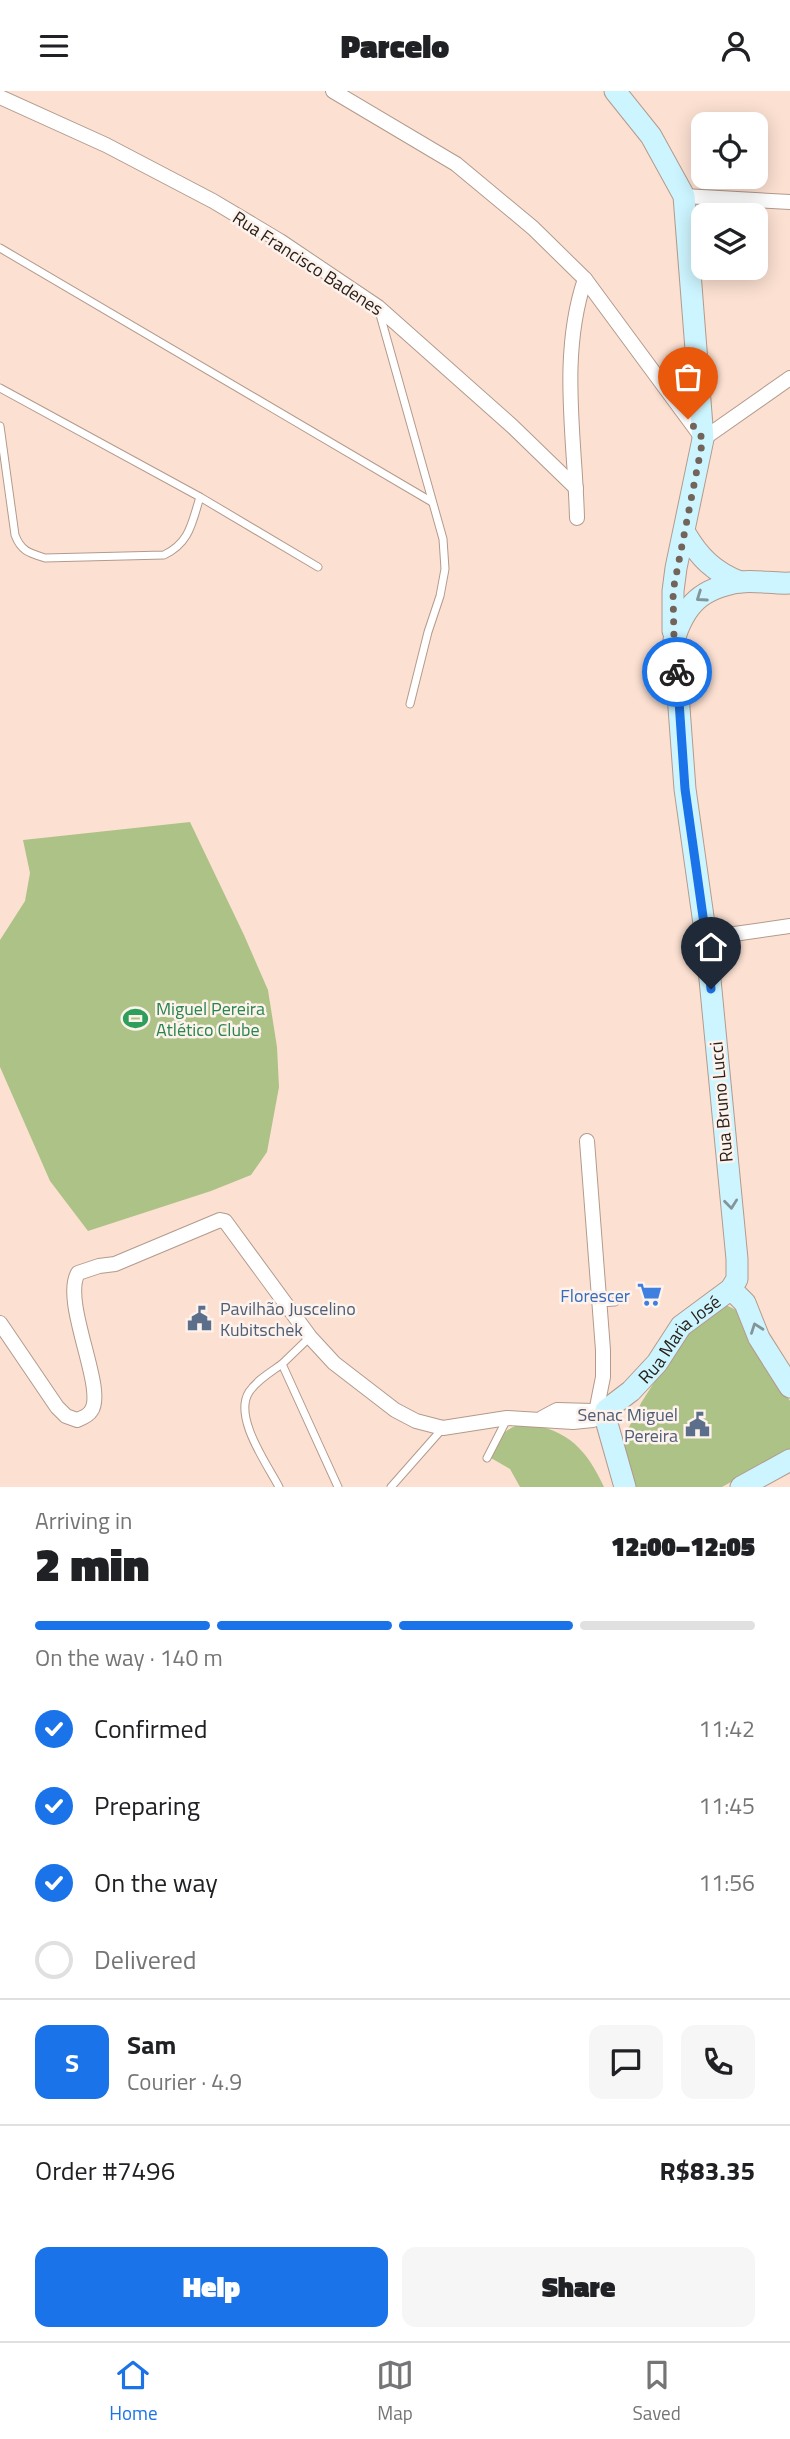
<!DOCTYPE html>
<meta charset="utf-8">
<style>
:root{--surface:#fff;--page:#f6f6f6;--text:#202124;--muted:#757577;--line:#e0e0e0;--accent:#1a73e8}
body{margin:0;font-family:"Titillium Web",sans-serif;background:var(--page);color:var(--text);height:100vh;display:flex;flex-direction:column;font-size:26px;white-space:nowrap}
*{box-sizing:border-box;margin:0}
p{font-size:23px;color:var(--muted)}
.icon{flex:none;width:38px;height:38px;fill:none;stroke:currentColor;stroke-width:2;stroke-linecap:round;stroke-linejoin:round}
.map{position:relative;height:1396px;overflow:hidden}
.details{display:flex;flex-direction:column;background:var(--surface);flex:1}
.details>*{flex:none}
.controls{position:absolute;left:691px;top:21px;display:grid;gap:14px}
.controls a{display:grid;place-items:center;width:77px;height:77px;border-radius:14px;background:var(--surface);box-shadow:0 4px 18px #0003;font-size:35px}
.pin{position:absolute;display:grid;place-items:center;width:60px;height:60px;color:#fff;margin:-72px -30px;border-radius:50% 50% 50% 0;rotate:-45deg;box-shadow:0 0 7px #0007}
.pin .icon{rotate:45deg}
.courier{position:absolute;display:grid;place-items:center;width:70px;height:70px;margin:-35px;border:5px solid #1a73e8;border-radius:50%;background:#fff;color:#222;box-shadow:0 2px 9px #0007}
.headline em{font-style:normal;font-weight:800}
.headline div{display:flex;flex-direction:column-reverse}
.headline{display:flex;align-items:center;justify-content:space-between;height:119px;padding:0 35px}
h1{font-size:46px;font-weight:800;line-height:52px}
.bar{display:grid;grid-template-columns:repeat(4,1fr);gap:10px 7px;align-content:center;height:84px;padding:0 35px}
.bar i{height:9px;border-radius:5px;background:var(--line)}
.bar .current{background:var(--accent)}
.bar p{grid-column:span 4}
.line{display:flex;align-items:center;gap:18px;padding:0 35px;border-top:2px solid var(--line)}
.line div{flex:1}
.round{display:grid;place-items:center;flex:none;width:74px;height:74px;border-radius:14px;background:var(--page)}
ol{padding:0 35px;list-style:none}
li{display:flex;align-items:center;gap:21px;height:77px}
li p{margin-inline-start:auto}
li .icon{padding:7px;border-radius:50%;background:var(--accent);color:#fff;stroke-width:4}
li:last-child{color:var(--muted)}
li i{width:38px;height:38px;border:4px solid var(--line);border-radius:50%}
.button{display:flex;gap:14px;margin-top:auto;padding:14px 35px}
.button a{flex:1;height:80px;border-radius:14px;background:var(--accent);color:#fff;font-size:28px;font-weight:800;line-height:80px;text-align:center}
.button a+a{background:var(--page);color:var(--text)}
header{display:flex;justify-content:space-between;align-items:center;height:91px;padding:0 35px;background:var(--surface);font-size:32px;font-weight:800}
.tab-bar{display:flex;justify-content:space-around;align-items:center;height:98px;border-top:2px solid var(--line);background:var(--surface);font-size:19px;color:var(--muted)}
.tab-bar a{display:grid;justify-items:center;gap:4px}
.tab-bar .current{color:var(--accent)}
.map>svg:first-child{display:block}
.green{fill:#adc287}
.lines{fill:none;stroke-linecap:round;stroke-linejoin:round}
.lane-casing{stroke:#b39a8c;stroke-width:9}
.street-casing{stroke:#b39a8c;stroke-width:16}
.secondary-casing{stroke:#b39a8c;stroke-width:23}
.lane{stroke:#fff;stroke-width:7}
.street{stroke:#fff;stroke-width:14}
.secondary{stroke:#cdf5ff;stroke-width:21}
.oneway{stroke:#839598}
.done{stroke:#73645a;stroke-width:7;stroke-dasharray:0 12.6}
.route{stroke:#1a73e8;stroke-width:9}
.labels{text-anchor:middle;dominant-baseline:central;stroke-width:5;stroke-linejoin:round;paint-order:stroke}
.street-label{font-size:18px;fill:#29201a;stroke:#fdf2ec}
.leisure-label{font-size:18px;fill:#27864d;stroke:#fdf2ec;text-anchor:start}
.shop-label{font-size:18px;fill:#366cbe;stroke:#fdf2ec;text-anchor:end}
.service-label{font-size:18px;fill:#4e5e75;stroke:#fdf2ec;text-anchor:start}
</style>
<header><svg class="icon" aria-label="menu" viewBox="0 0 24 24"><path d="M4 6h16M4 12h16M4 18h16"/></svg>Parcelo<svg class="icon" aria-label="person" viewBox="0 0 24 24"><circle cx="12" cy="8" r="4"/><path d="M4 21q1-7 8-7t8 7"/></svg></header>
<div class="map">
<svg width="790" height="1396" viewBox="0 0 790 1396">
<rect width="100%" height="100%" fill="#fce1d2"/>
<g class="green">
<polygon points="190,731 244,844 268,899 277,956 279,996 267,1061 251,1084 211,1100 88,1140 50,1090 0,976 0,849 25,810 30,782 23,749"/>
<polygon points="724,1213 740,1221 790,1310 790,1358 722,1396 629,1396 619,1356 641,1312 681,1249"/>
<path d="M 526,1333 C 568,1338 587,1359 604,1396 L 520,1396 L 510,1378 L 491,1367 C 499,1347 504,1335 526,1333 Z"/>
</g>
<g class="lines">
<defs>
<g id="lane">
<polyline points="0,157 432,411"/>
<polyline points="379,220 443,448 445,478 440,505 428,541 410,613"/>
<polyline points="0,297 200,406 318,476"/>
<path d="M 0,335 L 15,444 C 21,460 29,462 45,467 L 164,464 C 190,452 192,431 200,406"/>
<polyline points="599,1212 615,1211"/>
<polyline points="310,1246 282,1273 338,1396"/>
<polyline points="487,1367 507,1328"/>
<path d="M 279,1396 C 267,1373 233,1326 249,1301 C 257,1289 271,1281 282,1273"/>
<polyline points="391,1396 443,1337"/>
</g>
<g id="street">
<polyline points="333,0 456,73 533,137 585,188 703,348 790,287"/>
<polyline points="0,6 106,54 213,110 280,150 378,216 512,335 576,397"/>
<polyline points="684,105 790,111"/>
<path d="M 577,427 C 575,347 559,265 585,188"/>
<polyline points="706,847 790,835"/>
<polyline points="587,1050 603,1259 603,1286 597,1316"/>
<path d="M 0,1232 L 57,1316 L 66,1325 L 77,1329 C 82,1327 88,1325 91,1320 C 107,1299 61,1211 78,1182 L 99,1175 L 115,1173 L 220,1129 L 225,1130 L 310,1246 L 334,1272 L 395,1319 L 416,1330 L 443,1337 L 507,1327 L 573,1331 L 593,1329"/>
<polyline points="542,1327 557,1319 593,1320"/>
</g>
<g id="secondary">
<polyline points="615,0 651,45 684,105 703,348 676,477 673,500 673,540"/>
<path d="M 685,442 C 699,466 714,481 740,491"/>
<path d="M 731,1198 L 737,1188 L 737,1168 L 706,847 L 685,698 L 674,549 C 685,513 702,497 740,491 C 756,489 774,493 790,492"/>
<path id="s1" d="M 606,1319 L 631,1300 L 657,1272 L 681,1235 L 731,1198 L 745,1212 L 759,1247 L 790,1296"/>
<polyline points="606,1329 625,1396"/>
<polyline points="741,1396 790,1369"/>
</g>
</defs>
<use href="#lane" class="lane-casing"/>
<use href="#street" class="street-casing"/>
<use href="#secondary" class="secondary-casing"/>
<use href="#lane" class="lane"/>
<use href="#street" class="street"/>
<use href="#secondary" class="secondary"/>
</g>
<defs><path id="oneway-chevron" d="M-2-3.5L2.5 0L-2 3.5" fill="none" stroke-width="1.6" stroke-linecap="round" stroke-linejoin="round" transform="scale(1.75)"/></defs>
<g class="oneway">
<use href="#oneway-chevron" transform="translate(701 506) rotate(145)"/>
<use href="#oneway-chevron" transform="translate(731 1113) rotate(84)"/>
<use href="#oneway-chevron" transform="translate(756 1237) rotate(-110)"/>
</g>
<g class="lines">
<polyline class="done" points="677,581 674,549 673,500 703,348 688,328"/>
<polyline class="route" points="677,581 685,698 706,847 711,898"/>
</g>
<defs>
<symbol id="stadium-bare" viewBox="-9 -9 18 18"><path d="M0-5a6.5 5 0 1 0 0 10a6.5 5 0 1 0 0-10ZM-3.5-1.8h7v3.6h-7Z" fill="#2e9e5b" stroke="#fdf2ec" stroke-width="2.5" paint-order="stroke"/></symbol>
<symbol id="supermarket-bare" viewBox="-9 -9 18 18"><path d="M-6-5.5h2.5l.6 2H6L4.5 2H-2.5L-4.4-4H-6ZM-1.5 3.2a1.3 1.3 0 1 0 .1 0ZM3 3.2a1.3 1.3 0 1 0 .1 0Z" fill="#3f7fe0" stroke="#fdf2ec" stroke-width="2.5" paint-order="stroke"/></symbol>
<symbol id="civic-bare" viewBox="-9 -9 18 18"><path d="M-.6-6.5H3V-4.5H.6V-3L4-1V1h2V6H-6V1h2V-1L-.6-3ZM-1.2 2.5V6h2.4V2.5Z" fill="#5c6f8a" stroke="#fdf2ec" stroke-width="2.5" paint-order="stroke"/></symbol>
</defs>
<g fill-rule="evenodd">
<use href="#stadium-bare" x="118" y="910" width="35" height="35"/>
<use href="#supermarket-bare" x="632" y="1186" width="35" height="35"/>
<use href="#civic-bare" x="182" y="1210" width="35" height="35"/>
<use href="#civic-bare" x="680" y="1316" width="35" height="35"/>
</g>
<g class="labels">
<g class="street-label">
<text transform="translate(308 172) rotate(33)">Rua Francisco Badenes</text>
<text transform="translate(721 1011) rotate(-95)">Rua Bruno Lucci</text>
<text stroke="none"><textPath href="#s1" startOffset="103">Rua Maria José</textPath></text>
</g>
<g class="leisure-label">
<text x="156" y="917">Miguel Pereira<tspan x="156" dy="21">Atlético Clube</tspan></text>
</g>
<g class="shop-label">
<text x="630" y="1204">Florescer</text>
</g>
<g class="service-label">
<text x="220" y="1217">Pavilhão Juscelino<tspan x="220" dy="21">Kubitschek</tspan></text>
<text x="678" y="1323" text-anchor="end">Senac Miguel<tspan x="678" dy="21">Pereira</tspan></text>
</g>
</g>
</svg>
<div class="controls">
<a><svg class="icon" aria-label="locate" viewBox="0 0 24 24"><circle cx="12" cy="12" r="6"/><path d="M12 2v4M12 18v4M2 12h4M18 12h4"/></svg></a>
<a><svg class="icon" aria-label="layers" viewBox="0 0 24 24"><path d="M12 4l9 5-9 5-9-5zM3 14l9 5 9-5"/></svg></a>
</div>
<div class="pin" style="left:688px;top:328px;background:#ea580c"><svg class="icon" aria-label="bag" viewBox="0 0 24 24"><path d="M5 8h14l-1 12H6zM9 8a3 3 0 0 1 6 0"/></svg></div>
<div class="pin" style="left:711px;top:898px;background:#1f2937"><svg class="icon" aria-label="home" viewBox="0 0 24 24"><path d="M3 11l9-7 9 7M6 9v11h12V9"/></svg></div>
<div class="courier" style="left:677px;top:581px"><svg class="icon" aria-label="bike" viewBox="0 0 24 24"><circle cx="6" cy="16" r="4"/><circle cx="18" cy="16" r="4"/><path d="M6 16l4-8h5l3 8M10 8l3 8H6M13 5h3"/></svg></div>
</div>
<section class="details">
<div class="headline"><div><h1>2 min</h1><p>Arriving in</p></div><em>12:00–12:05</em></div>
<div class="bar"><i class="current"></i><i class="current"></i><i class="current"></i><i></i><p>On the way · 140 m</p></div>
<ol>
<li><svg class="icon" aria-label="check" viewBox="0 0 24 24"><path d="M5 12l5 5 9-10"/></svg>Confirmed<p>11:42</p></li>
<li><svg class="icon" aria-label="check" viewBox="0 0 24 24"><path d="M5 12l5 5 9-10"/></svg>Preparing<p>11:45</p></li>
<li><svg class="icon" aria-label="check" viewBox="0 0 24 24"><path d="M5 12l5 5 9-10"/></svg>On the way<p>11:56</p></li>
<li><i></i>Delivered</li>
</ol>
<div class="line" style="height:126px"><b class="round" style="background:var(--accent);color:#fff">S</b><div><b>Sam</b><p>Courier · 4.9</p></div><a class="round"><svg class="icon" aria-label="chat" viewBox="0 0 24 24"><path d="M4 5h16v11H9l-5 4z"/></svg></a><a class="round"><svg class="icon" aria-label="phone" viewBox="0 0 24 24"><path d="M5 4h4l2 5-3 2q2 4 5 5l2-3 5 2v4C11 20 4 13 5 4z"/></svg></a></div>
<div class="line" style="height:91px"><div>Order #7496</div><b>R$83.35</b></div>
<div class="button"><a>Help</a><a>Share</a></div>
</section>
<nav class="tab-bar">
<a class="current"><svg class="icon" aria-label="home" viewBox="0 0 24 24"><path d="M3 11l9-7 9 7M6 9v11h12V9"/></svg>Home</a>
<a><svg class="icon" aria-label="map" viewBox="0 0 24 24"><path d="M3 6l6-2 6 2 6-2v14l-6 2-6-2-6 2zM9 4v14M15 6v14"/></svg>Map</a>
<a><svg class="icon" aria-label="saved" viewBox="0 0 24 24"><path d="M7 4h10v16l-5-4-5 4z"/></svg>Saved</a>
</nav>
